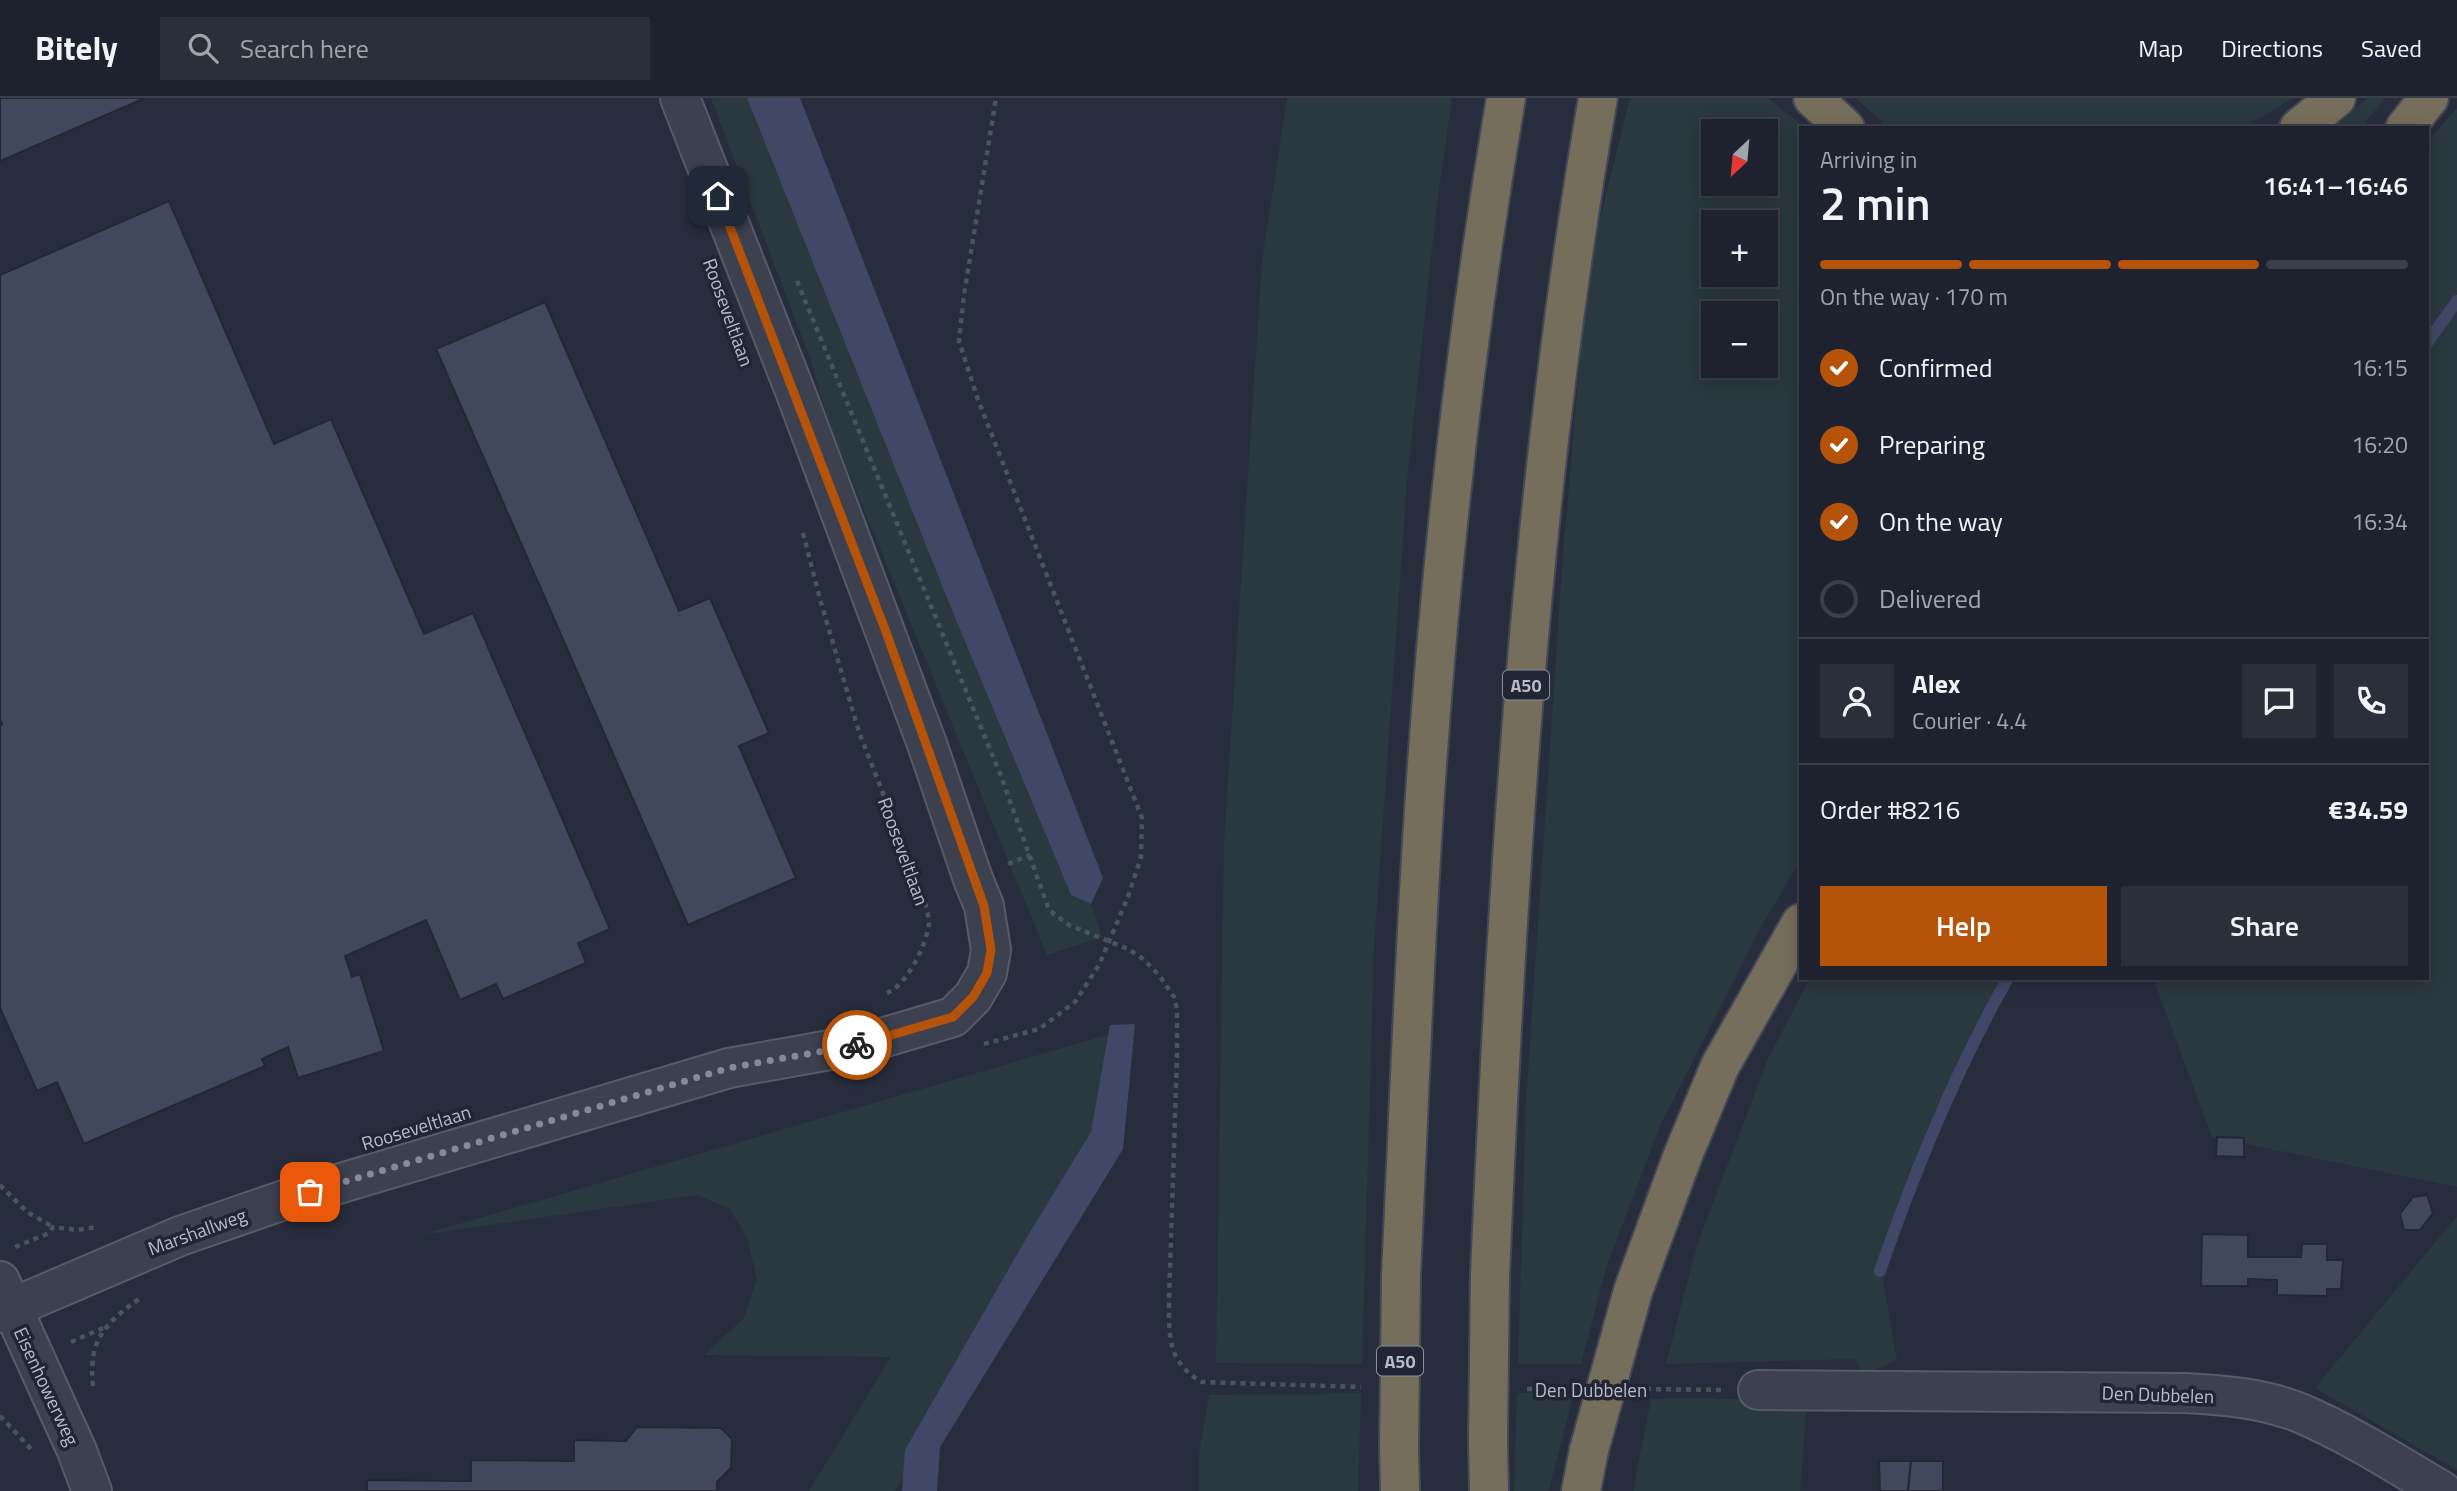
<!DOCTYPE html>
<meta charset="utf-8">
<style>
:root{--surface:#1e222e;--page:#2b2f3a;--text:#f1f3f6;--muted:#a1a4aa;--line:#3c3f4a;--accent:#b45309}
body{margin:0;font-family:"Titillium Web",sans-serif;background:var(--page);color:var(--text);height:100vh;display:flex;flex-direction:column;font-size:26px;white-space:nowrap}
*{box-sizing:border-box;margin:0}
p{font-size:23px;color:var(--muted)}
.icon{flex:none;width:38px;height:38px;fill:none;stroke:currentColor;stroke-width:2;stroke-linecap:round;stroke-linejoin:round}
.map{position:relative;flex:1;overflow:hidden}
.drawer{position:absolute;left:1799px;top:28px;width:630px;height:854px;display:flex;flex-direction:column;background:var(--surface);border-radius:0px;box-shadow:0 4px 18px #0003,0 0 0 2px var(--line)}
.drawer>*{flex:none}
.needle{width:46px;rotate:206deg}
.fabs{position:absolute;left:1701px;top:21px;display:grid;gap:14px}
.fabs a{display:grid;place-items:center;width:77px;height:77px;border-radius:0px;background:var(--surface);box-shadow:0 4px 18px #0003,0 0 0 2px var(--line);font-size:35px}
.pin{position:absolute;display:grid;place-items:center;width:60px;height:60px;color:#fff;margin:-30px;border-radius:14px;box-shadow:0 4px 10px #0006}
.courier{position:absolute;display:grid;place-items:center;width:70px;height:70px;margin:-35px;border:5px solid #b45309;border-radius:50%;background:#fff;color:#222;box-shadow:0 2px 9px #0007}
.headline em{font-style:normal;font-weight:600}
.headline div{display:flex;flex-direction:column-reverse}
.headline{display:flex;align-items:center;justify-content:space-between;height:119px;padding:0 21px}
h1{font-size:46px;font-weight:600;line-height:52px}
.bar{display:grid;grid-template-columns:repeat(4,1fr);gap:10px 7px;align-content:center;height:84px;padding:0 21px}
.bar i{height:9px;border-radius:5px;background:var(--line)}
.bar .selected{background:var(--accent)}
.bar p{grid-column:span 4}
.line{display:flex;align-items:center;gap:18px;padding:0 21px;border-top:2px solid var(--line)}
.line div{flex:1}
.round{display:grid;place-items:center;flex:none;width:74px;height:74px;border-radius:0px;background:var(--page)}
ol{padding:0 21px;list-style:none}
li{display:flex;align-items:center;gap:21px;height:77px}
li p{margin-inline-start:auto}
li .icon{padding:7px;border-radius:50%;background:var(--accent);color:#fff;stroke-width:4}
li:last-child{color:var(--muted)}
li i{width:38px;height:38px;border:4px solid var(--line);border-radius:50%}
.primary-button{display:flex;gap:14px;margin-top:auto;padding:14px 21px}
.primary-button a{flex:1;height:80px;border-radius:0px;background:var(--accent);color:#fff;font-size:28px;font-weight:600;line-height:80px;text-align:center}
.primary-button a+a{background:var(--page);color:var(--text)}
header{display:flex;align-items:center;gap:42px;box-sizing:border-box;height:98px;padding:0 35px;background:var(--surface);border-bottom:2px solid var(--line)}
header strong{font-size:33px}
nav{display:flex;gap:38px;margin-inline-start:auto;font-size:24px}
.search{width:490px;height:63px;background:var(--page);display:flex;align-items:center;gap:18px;box-sizing:border-box;padding:0 24px;border-radius:0px;color:var(--muted);font-size:26px}
.map>svg:first-child{display:block}
.green{fill:#2a393f;fill-rule:evenodd}
.water{fill:#404866}
.lines{fill:none;stroke-linecap:round;stroke-linejoin:round}
.stream{stroke:#404866;stroke-width:12}
.building{fill:#42485b;stroke:#232736;stroke-width:2}
.minor-casing{stroke:#575b69;stroke-width:42}
.tertiary-casing{stroke:#575b69;stroke-width:42}
.motorway-casing{stroke:#444856;stroke-width:42}
.path{stroke:#48565c;stroke-width:4.5;stroke-dasharray:5 5;stroke-linecap:butt}
.minor{stroke:#3c404f;stroke-width:38}
.tertiary{stroke:#3c404f;stroke-width:38}
.motorway{stroke:#746e5a;stroke-width:38}
.motorway-bridge-casing{stroke:#444856;stroke-width:42;stroke-linecap:butt}
.motorway-bridge{stroke:#746e5a;stroke-width:38}
.done{stroke:#868a98;stroke-width:7;stroke-dasharray:0 12.6}
.route{stroke:#b45309;stroke-width:9}
.labels{text-anchor:middle;dominant-baseline:central;stroke-width:7;stroke-linejoin:round;paint-order:stroke}
.shield{fill:#212534;stroke:#8b8f9c;stroke-width:2}
.shield-label{font-size:18px;font-weight:bold;fill:#b8bcc9}
.street-label{font-size:19px;fill:#b8bcc9;stroke:#212534}
</style>
<header>
<strong>Bitely</strong>
<div class="search"><svg class="icon" aria-label="search" viewBox="0 0 24 24"><circle cx="10" cy="10" r="6"/><path d="M15 15l6 6"/></svg>Search here</div>
<nav><a>Map</a><a>Directions</a><a>Saved</a></nav>
</header>
<div class="map">
<svg width="2457" height="1393" viewBox="0 0 2457 1393">
<rect width="100%" height="100%" fill="#282d3e"/>
<g class="green">
<polygon points="711,0 747,0 951,510 1071,797 1091,806 1102,839 1047,857 831,331 810,260"/>
<polygon points="1287,0 1452,0 1436,113 1407,383 1374,850 1362,1266 1216,1265 1224,744 1262,163"/>
<path d="M 1630,0 L 1768,0 L 1806,30 L 1801,30 L 1801,762 L 1762,827 L 1660,1028 L 1607,1167 L 1581,1266 L 1518,1266 L 1526,1004 L 1563,456 L 1588,170 ZM 1713,33 L 1766,33 L 1766,86 L 1713,86 ZM 1713,124 L 1766,124 L 1766,177 L 1713,177 ZM 1713,215 L 1766,215 L 1766,268 L 1713,268 Z"/>
<polygon points="1856,0 2294,0 2243,30 1892,30 1884,26"/>
<polygon points="2368,0 2385,0 2361,30 2329,30"/>
<polygon points="2457,10 2457,1089 2212,1039 2153,880 2427,880 2427,44"/>
<polygon points="1810,880 2008,880 1964,960 1915,1073 1881,1171 1897,1262 1866,1276 1853,1261 1666,1266 1697,1147 1768,961"/>
<polygon points="1124,932 1128,972 931,1337 895,1393 809,1393 891,1259 704,1257 744,1220 757,1181 747,1139 729,1110 696,1097 421,1137"/>
<polygon points="2457,1118 2457,1372 2315,1290"/>
<polygon points="1574,1294 1549,1393 1514,1393 1517,1295"/>
<polygon points="1361,1296 1358,1393 1199,1393 1199,1356 1209,1297"/>
<polygon points="1707,1300 1807,1304 1800,1393 1633,1393 1651,1301"/>
</g>
<g class="water">
<polygon points="747,0 800,0 1103,780 1091,806 1071,797 951,510"/>
<polygon points="1135,926 1123,1051 940,1349 937,1393 902,1393 905,1352 1027,1139 1091,1034 1110,927"/>
</g>
<g class="lines">
<g class="stream">
<polyline points="2427,245 2457,203"/>
<path d="M 1880,1173 C 1915,1072 1955,973 2008,880"/>
</g>
</g>
<g class="building">
<polygon points="0,0 145,0 0,63"/>
<polygon points="169,103 274,346 331,321 424,536 473,515 610,831 578,845 586,865 503,901 496,886 460,902 426,822 345,858 352,879 360,876 384,953 298,980 288,949 262,961 265,968 84,1046 57,984 37,993 0,910 0,627 2,626 0,621 0,177"/>
<polygon points="545,204 679,513 710,500 769,635 739,648 796,780 688,827 436,251"/>
<polygon points="2217,1039 2244,1040 2244,1059 2216,1058"/>
<polygon points="2427,1097 2433,1115 2420,1132 2404,1132 2400,1116 2413,1099"/>
<polygon points="2202,1136 2248,1137 2248,1159 2301,1159 2302,1146 2327,1146 2327,1162 2343,1162 2341,1191 2327,1191 2327,1198 2277,1197 2277,1182 2248,1181 2248,1188 2201,1188"/>
<polygon points="637,1329 721,1330 732,1341 731,1370 717,1384 717,1393 367,1393 367,1382 471,1383 471,1362 574,1363 574,1342 626,1343"/>
<polygon points="1879,1363 1911,1363 1908,1393 1880,1393"/>
<polygon points="1911,1363 1943,1363 1943,1393 1908,1393"/>
</g>
<g class="lines">
<defs>
<g id="minor">
<polyline points="0,1183 77,1353 92,1393"/>
<path d="M 1758,1292 L 2184,1295 C 2223,1297 2263,1300 2300,1315 C 2350,1336 2396,1366 2442,1393"/>
</g>
<polyline id="tertiary" points="0,1215 180,1138 284,1102 729,970 858,947 953,919 973,899 987,875 991,852 984,808 973,781 927,646 795,293 680,0"/>
<g id="motorway">
<polyline points="1813,0 1845,30"/>
<polyline points="2299,30 2336,0"/>
<polyline points="2405,30 2429,0"/>
<path d="M 1401,1177 C 1408,1032 1413,888 1422,743 C 1437,495 1464,246 1506,0"/>
<path d="M 1490,1177 C 1507,784 1530,388 1598,0"/>
<polyline points="1633,1193 1683,1057 1720,968 1801,825"/>
<polyline points="1488,1343 1489,1393"/>
<polyline points="1399,1350 1400,1393"/>
<polyline points="1581,1393 1589,1352"/>
</g>
</defs>
<use href="#minor" class="minor-casing"/>
<use href="#tertiary" class="tertiary-casing"/>
<use href="#motorway" class="motorway-casing"/>
<g class="path">
<path d="M 797,183 L 1001,678 L 1049,812 L 1069,827 L 1128,851 L 1142,860 L 1159,877 L 1174,899 L 1177,911 L 1177,958 L 1169,1202 C 1169,1238 1167,1264 1202,1284 L 1361,1289"/>
<path d="M 803,435 L 820,501 L 859,634 L 925,803 C 926,810 929,818 929,825 C 927,846 907,887 887,895"/>
<polyline points="1008,766 1030,757"/>
<polyline points="984,946 1039,931 1075,904 1099,867 1128,799 1141,759 1142,720 977,299 959,243 964,197 996,0"/>
<polyline points="0,1087 27,1114 53,1129"/>
<polyline points="15,1149 49,1135 53,1129 76,1132 98,1129"/>
<polyline points="71,1244 103,1230"/>
<path d="M 93,1288 C 88,1241 105,1226 140,1200"/>
<polyline points="1527,1291 1568,1291"/>
<polyline points="1646,1291 1722,1292"/>
<polyline points="0,1318 33,1353"/>
</g>
<use href="#minor" class="minor"/>
<use href="#tertiary" class="tertiary"/>
<use href="#motorway" class="motorway"/>
<defs>
<g id="motorway-bridge">
<polyline points="1488,1343 1490,1177"/>
<polyline points="1399,1350 1401,1177"/>
<polyline points="1589,1352 1633,1193"/>
</g>
</defs>
<use href="#motorway-bridge" class="motorway-bridge-casing"/>
<use href="#motorway-bridge" class="motorway-bridge"/>
</g>
<g class="lines">
<polyline class="done" points="310,1094 729,970 857,947"/>
<polyline class="route" points="718,98 886,534 984,808 991,852 987,875 973,899 953,919 857,947"/>
</g>
<g class="labels">
<g class="shield">
<rect x="1503" y="572.5" width="46" height="29" rx="5"/>
<rect x="1377" y="1248.5" width="46" height="29" rx="5"/>
</g>
<g class="shield-label">
<text x="1526" y="587">A50</text>
<text x="1400" y="1263">A50</text>
</g>
<g class="street-label">
<text transform="translate(729 214) rotate(70)">Rooseveltlaan</text>
<text transform="translate(904 753) rotate(70)">Rooseveltlaan</text>
<text transform="translate(416 1029) rotate(-17)">Rooseveltlaan</text>
<text transform="translate(197 1133) rotate(-20)">Marshallweg</text>
<text transform="translate(47 1288) rotate(65)">Eisenhowerweg</text>
<text x="1591" y="1291">Den Dubbelen</text>
<text transform="translate(2158 1296) rotate(2)">Den Dubbelen</text>
</g>
</g>
</svg>
<div class="fabs">
<a><svg class="needle" viewBox="-14 -14 28 28"><path d="M0-13l5 13h-10z" fill="#e53935"/><path d="M0 13l5-13h-10z" fill="#a1a4aa"/></svg></a>
<a>+</a>
<a>−</a>
</div>
<div class="pin" style="left:310px;top:1094px;background:#ea580c"><svg class="icon" aria-label="bag" viewBox="0 0 24 24"><path d="M5 8h14l-1 12H6zM9 8a3 3 0 0 1 6 0"/></svg></div>
<div class="pin" style="left:718px;top:98px;background:#1f2937"><svg class="icon" aria-label="home" viewBox="0 0 24 24"><path d="M3 11l9-7 9 7M6 9v11h12V9"/></svg></div>
<div class="courier" style="left:857px;top:947px"><svg class="icon" aria-label="bike" viewBox="0 0 24 24"><circle cx="6" cy="16" r="4"/><circle cx="18" cy="16" r="4"/><path d="M6 16l4-8h5l3 8M10 8l3 8H6M13 5h3"/></svg></div>
<section class="drawer">
<div class="headline"><div><h1>2 min</h1><p>Arriving in</p></div><em>16:41–16:46</em></div>
<div class="bar"><i class="selected"></i><i class="selected"></i><i class="selected"></i><i></i><p>On the way · 170 m</p></div>
<ol>
<li><svg class="icon" aria-label="check" viewBox="0 0 24 24"><path d="M5 12l5 5 9-10"/></svg>Confirmed<p>16:15</p></li>
<li><svg class="icon" aria-label="check" viewBox="0 0 24 24"><path d="M5 12l5 5 9-10"/></svg>Preparing<p>16:20</p></li>
<li><svg class="icon" aria-label="check" viewBox="0 0 24 24"><path d="M5 12l5 5 9-10"/></svg>On the way<p>16:34</p></li>
<li><i></i>Delivered</li>
</ol>
<div class="line" style="height:126px"><a class="round"><svg class="icon" aria-label="person" viewBox="0 0 24 24"><circle cx="12" cy="8" r="4"/><path d="M4 21q1-7 8-7t8 7"/></svg></a><div><b>Alex</b><p>Courier · 4.4</p></div><a class="round"><svg class="icon" aria-label="chat" viewBox="0 0 24 24"><path d="M4 5h16v11H9l-5 4z"/></svg></a><a class="round"><svg class="icon" aria-label="phone" viewBox="0 0 24 24"><path d="M5 4h4l2 5-3 2q2 4 5 5l2-3 5 2v4C11 20 4 13 5 4z"/></svg></a></div>
<div class="line" style="height:91px"><div>Order #8216</div><b>€34.59</b></div>
<div class="primary-button"><a>Help</a><a>Share</a></div>
</section>
</div>
